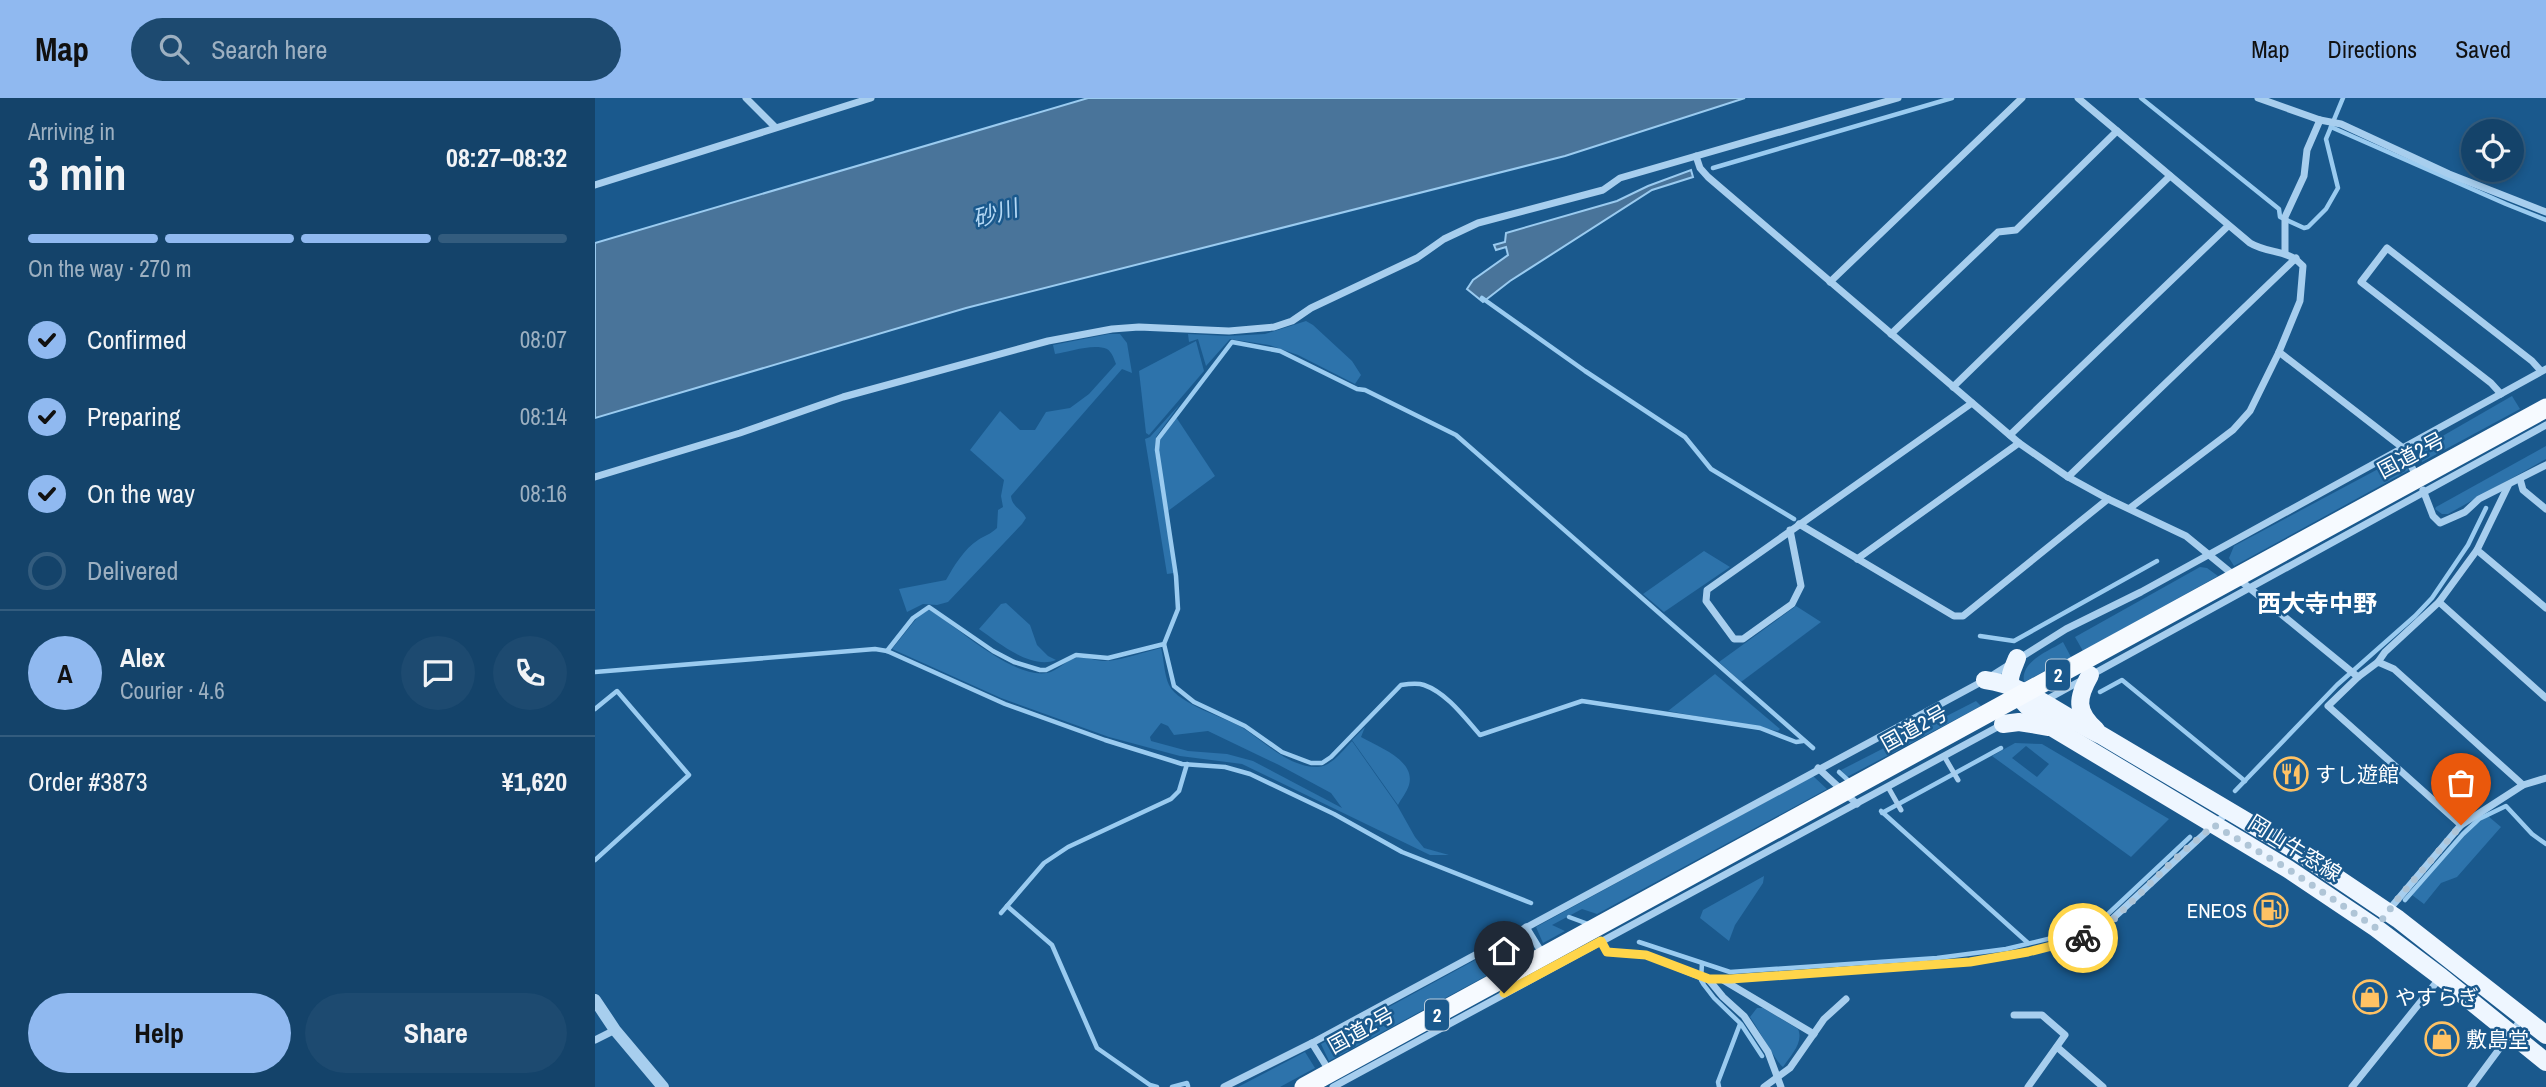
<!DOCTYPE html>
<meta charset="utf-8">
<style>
:root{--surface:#14436a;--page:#1d4a70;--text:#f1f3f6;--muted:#9db0c1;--line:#335c7e;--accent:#90b9f0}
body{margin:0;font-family:"Archivo Narrow","Noto Sans JP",sans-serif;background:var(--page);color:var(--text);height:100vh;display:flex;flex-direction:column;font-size:26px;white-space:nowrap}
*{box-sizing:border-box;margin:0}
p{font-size:23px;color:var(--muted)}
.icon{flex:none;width:38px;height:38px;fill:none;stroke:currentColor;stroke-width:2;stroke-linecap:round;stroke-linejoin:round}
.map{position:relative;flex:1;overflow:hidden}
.panel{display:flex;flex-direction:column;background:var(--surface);width:595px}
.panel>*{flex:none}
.controls{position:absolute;left:1866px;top:21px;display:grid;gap:14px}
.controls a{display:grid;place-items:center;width:63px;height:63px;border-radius:50%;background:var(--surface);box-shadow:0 4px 10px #0003,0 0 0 2px var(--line);font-size:35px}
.pin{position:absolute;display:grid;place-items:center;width:60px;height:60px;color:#fff;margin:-72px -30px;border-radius:50% 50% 50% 0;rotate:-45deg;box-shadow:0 0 7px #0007}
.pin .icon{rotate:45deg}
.courier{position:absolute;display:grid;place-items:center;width:70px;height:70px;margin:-35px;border:5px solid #ffd54a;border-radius:50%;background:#fff;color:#222;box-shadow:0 2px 9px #0007}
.overview em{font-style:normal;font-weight:700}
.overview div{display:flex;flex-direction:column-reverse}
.overview{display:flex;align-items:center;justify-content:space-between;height:119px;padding:0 28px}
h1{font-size:46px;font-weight:700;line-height:52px}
.bar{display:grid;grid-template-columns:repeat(4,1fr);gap:10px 7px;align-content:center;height:84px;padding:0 28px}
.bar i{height:9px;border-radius:5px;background:var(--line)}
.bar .on{background:var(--accent)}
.bar p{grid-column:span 4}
.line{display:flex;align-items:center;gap:18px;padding:0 28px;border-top:2px solid var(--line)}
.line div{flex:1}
.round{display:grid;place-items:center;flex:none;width:74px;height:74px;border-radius:37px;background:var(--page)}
ol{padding:0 28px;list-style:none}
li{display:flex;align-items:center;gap:21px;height:77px}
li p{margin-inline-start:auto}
li .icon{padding:7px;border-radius:50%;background:var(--accent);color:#111;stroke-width:4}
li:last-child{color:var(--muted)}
li i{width:38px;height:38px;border:4px solid var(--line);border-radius:50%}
.cta{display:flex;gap:14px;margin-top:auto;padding:14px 28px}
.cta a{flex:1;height:80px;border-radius:42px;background:var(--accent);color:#111;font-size:28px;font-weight:700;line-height:80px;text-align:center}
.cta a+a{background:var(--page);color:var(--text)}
header{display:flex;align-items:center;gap:42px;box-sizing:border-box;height:98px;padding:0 35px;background:var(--accent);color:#111}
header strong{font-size:33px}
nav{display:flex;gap:38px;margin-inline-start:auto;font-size:24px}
.search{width:490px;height:63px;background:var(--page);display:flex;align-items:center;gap:18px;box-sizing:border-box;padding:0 24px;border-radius:38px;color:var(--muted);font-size:26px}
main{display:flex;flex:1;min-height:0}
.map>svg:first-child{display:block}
.green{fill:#2d73ab;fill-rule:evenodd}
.water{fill:#49749a;stroke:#9acbf0;stroke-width:2}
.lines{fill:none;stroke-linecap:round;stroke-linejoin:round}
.stream{stroke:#9acbf0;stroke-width:4.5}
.service{stroke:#a7ceee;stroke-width:5}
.minor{stroke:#a7ceee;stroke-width:7}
.tertiary{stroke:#a7ceee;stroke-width:12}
.primary{stroke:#eef6ff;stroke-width:18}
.trunk-bridge{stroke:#f6faff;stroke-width:19}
.done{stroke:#afc5d7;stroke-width:7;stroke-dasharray:0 12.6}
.route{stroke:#ffd54a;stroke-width:9}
.labels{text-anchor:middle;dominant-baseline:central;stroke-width:5;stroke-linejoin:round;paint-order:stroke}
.shield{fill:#1a598d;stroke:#bacddd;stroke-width:2}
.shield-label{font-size:19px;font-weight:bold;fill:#fff}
.street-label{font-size:21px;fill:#fff;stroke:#1a598d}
.poi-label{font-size:21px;fill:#fff;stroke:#1a598d;text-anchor:start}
.water-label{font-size:23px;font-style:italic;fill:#b3d8f5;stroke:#1a598d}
.quarter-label{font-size:24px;font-weight:bold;fill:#fff;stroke:#1a598d}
</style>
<header>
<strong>Map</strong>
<div class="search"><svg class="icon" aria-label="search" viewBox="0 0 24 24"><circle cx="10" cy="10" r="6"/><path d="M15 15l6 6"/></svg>Search here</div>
<nav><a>Map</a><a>Directions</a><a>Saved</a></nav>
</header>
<main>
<section class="panel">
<div class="overview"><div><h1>3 min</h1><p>Arriving in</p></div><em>08:27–08:32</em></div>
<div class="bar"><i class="on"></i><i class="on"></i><i class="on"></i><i></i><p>On the way · 270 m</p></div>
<ol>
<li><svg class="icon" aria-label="check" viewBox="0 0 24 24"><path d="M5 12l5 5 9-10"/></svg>Confirmed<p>08:07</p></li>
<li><svg class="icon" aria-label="check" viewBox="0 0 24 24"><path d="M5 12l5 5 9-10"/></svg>Preparing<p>08:14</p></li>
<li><svg class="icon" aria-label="check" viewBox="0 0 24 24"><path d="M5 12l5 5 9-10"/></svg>On the way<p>08:16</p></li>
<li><i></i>Delivered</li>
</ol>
<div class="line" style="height:126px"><b class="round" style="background:var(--accent);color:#111">A</b><div><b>Alex</b><p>Courier · 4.6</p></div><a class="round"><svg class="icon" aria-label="chat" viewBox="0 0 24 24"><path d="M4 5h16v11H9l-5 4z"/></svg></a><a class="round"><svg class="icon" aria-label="phone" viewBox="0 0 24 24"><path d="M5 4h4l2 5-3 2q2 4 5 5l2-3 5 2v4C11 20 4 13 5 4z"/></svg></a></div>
<div class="line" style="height:91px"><div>Order #3873</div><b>¥1,620</b></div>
<div class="cta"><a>Help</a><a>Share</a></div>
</section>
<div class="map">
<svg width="1951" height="989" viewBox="0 0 1951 989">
<rect width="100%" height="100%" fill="#1a598d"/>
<g class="green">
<polygon points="711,223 718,227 757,263 766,277 760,286 703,257 674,247 635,241 611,268 603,241 594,244 593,236 632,238 670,236"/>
<path d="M 514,236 L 525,236 L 532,245 L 537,275 L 527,271 L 416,398 C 417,409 427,411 431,420 L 427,426 L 353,504 L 342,507 L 328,506 L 312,514 L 304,491 L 351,482 C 359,468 369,451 383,442 C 389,438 396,436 402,430 L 403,412 L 408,409 L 406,398 L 409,382 L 375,352 L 405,313 L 425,332 L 440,332 L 451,314 L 475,310 L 494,296 L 521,266 C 519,261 517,254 512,251 C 498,245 474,254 460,256 L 458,247 Z"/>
<polygon points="601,243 609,273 554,337 551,335 544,273"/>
<polygon points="1917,298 1925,311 1827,364 1824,356 1825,351"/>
<polygon points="585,306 561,339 560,352 579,475 572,476 550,341 555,339"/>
<polygon points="581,319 620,378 573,413 563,353 564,341"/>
<polygon points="1951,348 1951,361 1853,416 1847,416 1840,411 1841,409"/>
<polygon points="1800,362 1810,364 1814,372 1639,468 1634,460 1639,448"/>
<polygon points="1109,453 1135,469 1069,514 1048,496"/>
<polygon points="1605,469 1612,470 1623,478 1488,553 1480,539"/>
<path d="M 411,505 L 435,527 L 442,547 L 453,558 L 461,562 C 436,572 404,545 384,531 L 406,506 Z"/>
<polygon points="1201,508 1226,524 1146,584 1124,564"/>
<path d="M 333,511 C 362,528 417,581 452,575 C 462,573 470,563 481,560 C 491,558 502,564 513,563 C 531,561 549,554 566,550 C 569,561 569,577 574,587 C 584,607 630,619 648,630 C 670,644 695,670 723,669 C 737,668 748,652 757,643 L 802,707 L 820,739 L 829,750 L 854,757 L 835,757 L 647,666 L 585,658 L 514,639 L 406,600 L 297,551 L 325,516 ZM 566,625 L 573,628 L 579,637 L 613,633 L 684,667 L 736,695 L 747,710 L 658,663 L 632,656 L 593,653 L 556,643 L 555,639 Z"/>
<path d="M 1468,544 L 1476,559 L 1429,584 C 1425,563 1454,553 1468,544 Z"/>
<polygon points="1120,576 1185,631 1183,633 1073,613"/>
<polygon points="1381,603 1386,608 1252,679 1246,672"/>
<path d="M 770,629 L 766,639 C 783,649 821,662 814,687 C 812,694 806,701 803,707 L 757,642 Z"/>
<path d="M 1420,645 L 1447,646 L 1574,721 L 1536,759 L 1397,658 ZM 1431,648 L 1454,666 L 1442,679 L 1417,660 Z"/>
<polygon points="1218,678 1232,691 1002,816 987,811 957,827 970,833 948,845 941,829"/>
<polygon points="1893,718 1906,729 1862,779 1846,785 1829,806 1817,797 1874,731"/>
<polygon points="1169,778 1168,785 1140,827 1134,843 1105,820 1108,812"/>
<polygon points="926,837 935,854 734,963 726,946"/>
<path d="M 1162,910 L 1168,910 L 1203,931 C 1209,944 1196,957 1188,969 C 1181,964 1163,930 1155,919 Z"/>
<polygon points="710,954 720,970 685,989 643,989"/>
</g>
<g class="water">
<polygon points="493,0 1150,0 970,58 371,210 0,320 0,145"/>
<polygon points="1096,72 1098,79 1057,92 915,183 888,204 872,191 878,182 913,157 911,149 901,152 899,147 910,144 911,135 1022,103 1053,88"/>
</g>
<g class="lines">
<g class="stream">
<polyline points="1546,0 1684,111 1685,119 1709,130 1713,129 1731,111 1743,90 1731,41 1748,0"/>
<polyline points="1736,29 1911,106 1951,122"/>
<polyline points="1118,70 1357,0"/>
<polyline points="887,200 990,273 1090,339 1116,371 1199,421"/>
<polyline points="1385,538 1419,543 1562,463"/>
<path d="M 569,546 L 579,588 L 599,604 L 650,628 L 687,654 L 716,665 L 727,665 L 736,659 L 806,587 C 813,586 823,585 829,587 C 852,595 870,620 885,637 L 987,603 L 1165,630 L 1201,644 L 1208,643"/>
<polyline points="292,553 318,520 334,509 398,553 419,564 445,572 451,572 481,557 513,560 569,546 583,511 581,478 562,352 563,341 637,244 685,253 762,291 770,292 861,337 1218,650"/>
<polyline points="0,574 280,551 292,553 410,606 510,642 587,666 630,669 655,676 739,716 807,754 936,805"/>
<polyline points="1505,594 1527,582 1650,683"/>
<polyline points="0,611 22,593 94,677 0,762"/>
<polyline points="1244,674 1256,685"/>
<polyline points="1640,693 1742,587 1820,518 1837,500 1873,447 1891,410"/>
<polyline points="1286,713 1433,845"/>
<polyline points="1287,715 1406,650"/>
<polyline points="1810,802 1868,736 1884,721 1911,708 1937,736 1951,746"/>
<polyline points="412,808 457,847 502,950 555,987 562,989"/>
<polyline points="406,815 449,765 473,749 576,701 584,693 592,666"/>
<polyline points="974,819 993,826"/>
<polyline points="1044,844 1135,874 1342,860 1411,851 1498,830 1595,739"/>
<polyline points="1107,865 1106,882 1109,887 1119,900 1146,926 1167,958"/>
<polyline points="577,989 592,985 593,988"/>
<polyline points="1124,989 1123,984 1145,926"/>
</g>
<g class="service">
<polyline points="1349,658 1363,682"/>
<polyline points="1293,689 1306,712"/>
</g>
<g class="minor">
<polyline points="151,0 180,29"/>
<path d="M 1483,0 L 1655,145 C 1673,156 1693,151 1708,168 L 1705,203 L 1684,254 L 1655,313 L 1638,332 L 1535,410"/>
<polyline points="1663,0 1725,22 1746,26 1854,76 1951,114"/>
<polyline points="1101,58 1105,70 1113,79 1424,345 1473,379 1513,401 1591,438 1763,579 1783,564 1799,571 1928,687 1866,727 1792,814"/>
<polyline points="0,87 276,0"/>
<polyline points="1690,154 1690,119 1709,78 1712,52 1725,22"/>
<polyline points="1235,184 1427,0"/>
<polyline points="1296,236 1403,134 1421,132 1522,33"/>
<polyline points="1684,254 1808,350 1821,378"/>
<polyline points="1358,289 1575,78"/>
<polyline points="1906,296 1896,285 1766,184 1792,150 1937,263 1946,273"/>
<polyline points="1415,337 1633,128"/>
<polyline points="0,379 145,335 248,299 453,243 517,231 544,229 634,233 679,229 697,223 716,210 822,160 849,141 883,125 1008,92 1025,80 1303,0"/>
<polyline points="1473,379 1701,160"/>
<polyline points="1925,381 1928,392 1951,411"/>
<polyline points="1913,388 1882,452 1951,510"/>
<polyline points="1828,392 1838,418 1845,425 1870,414 1884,401 1951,367"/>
<polyline points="1204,426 1359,518 1368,518 1513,401"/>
<polyline points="1195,432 1206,488 1197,506 1148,541 1139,541 1111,503 1112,492 1377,305"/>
<polyline points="1262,461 1424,345"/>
<polyline points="1844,504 1951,600"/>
<polyline points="1783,564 1790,554 1844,504 1882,452"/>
<polyline points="1763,579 1733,608 1866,727"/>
<polyline points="1449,603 1951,327"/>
<polyline points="1223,670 1262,706"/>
<polyline points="1928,687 1951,680"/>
<polyline points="931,829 947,855"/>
<polyline points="1006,843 1012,854 1051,857 1114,882 1128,899 1149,918 1173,954 1186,989"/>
<polyline points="1114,882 1375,864 1433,854 1500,837 1634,713"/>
<polyline points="1128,882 1219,936"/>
<polyline points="1419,917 1447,917 1470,937 1433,989"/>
<polyline points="0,942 20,932"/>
<polyline points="717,945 735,974"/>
<polyline points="1462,949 1508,989"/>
<polyline points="629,989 717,945 1390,582 1471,531 1546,494 1951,271"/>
<polyline points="738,989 1408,626"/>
<polyline points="1169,989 1195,970 1229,921 1251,901"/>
<polyline points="1757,989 1844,881"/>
<polyline points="1876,989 1928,919"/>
</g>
<polyline class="tertiary" points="0,902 20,932 68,989"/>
<g class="primary">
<path d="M 1422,560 C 1420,566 1415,575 1415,582 C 1417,598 1446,621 1458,630 L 1693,771 L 1781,830 L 1846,879 L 1951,964"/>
<path d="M 1495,577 C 1482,600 1480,613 1501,632"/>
<path d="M 1390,582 C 1432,587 1468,620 1506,637 L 1705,755 L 1803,821 L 1951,937"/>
<polyline points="1408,626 1424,624 1454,629"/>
</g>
<polyline class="trunk-bridge" points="709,989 1951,310"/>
</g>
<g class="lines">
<polyline class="done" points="1488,840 1507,833 1580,761 1619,727 1693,771 1781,830 1801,803 1866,727"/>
<polyline class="route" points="909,895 1006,843 1012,854 1051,857 1114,881 1136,881 1375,864 1433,854 1488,840"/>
</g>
<defs>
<symbol id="restaurant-ring" viewBox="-11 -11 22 22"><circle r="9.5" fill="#1a598d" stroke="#ffc264" stroke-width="1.5"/><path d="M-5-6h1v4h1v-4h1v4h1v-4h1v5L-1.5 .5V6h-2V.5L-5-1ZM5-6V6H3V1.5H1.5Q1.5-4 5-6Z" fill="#ffc264"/></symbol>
<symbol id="fuel-ring" viewBox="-11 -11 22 22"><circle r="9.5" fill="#1a598d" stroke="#ffc264" stroke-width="1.5"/><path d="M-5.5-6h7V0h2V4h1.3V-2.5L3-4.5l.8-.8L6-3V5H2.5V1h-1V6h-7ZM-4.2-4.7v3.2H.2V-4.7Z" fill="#ffc264"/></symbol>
<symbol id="shop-ring" viewBox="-11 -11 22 22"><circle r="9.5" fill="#1a598d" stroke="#ffc264" stroke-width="1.5"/><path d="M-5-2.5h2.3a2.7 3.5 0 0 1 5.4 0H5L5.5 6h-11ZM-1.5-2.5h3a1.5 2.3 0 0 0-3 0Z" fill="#ffc264"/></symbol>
</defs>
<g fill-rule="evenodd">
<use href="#restaurant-ring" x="1677" y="657" width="38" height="38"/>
<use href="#fuel-ring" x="1657" y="793" width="38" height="38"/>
<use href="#shop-ring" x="1756" y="880" width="38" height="38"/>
<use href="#shop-ring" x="1828" y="922" width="38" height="38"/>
</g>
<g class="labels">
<g class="shield">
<rect x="1451" y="561.5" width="24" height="31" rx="5"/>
<rect x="830" y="901.5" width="24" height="31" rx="5"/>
</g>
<g class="shield-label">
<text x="1463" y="577">2</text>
<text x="842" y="917">2</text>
</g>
<g class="street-label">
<text transform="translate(1816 357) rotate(-28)">国道2号</text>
<text transform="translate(1319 630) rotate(-29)">国道2号</text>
<text transform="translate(1700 750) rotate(32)">岡山牛窓線</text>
<text transform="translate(766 932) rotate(-29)">国道2号</text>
</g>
<g class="poi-label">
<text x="1720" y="676">すし遊館</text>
<text x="1652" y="812" text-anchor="end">ENEOS</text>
<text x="1800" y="899">やすらぎ</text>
<text x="1871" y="941">敷島堂</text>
</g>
<g class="water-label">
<text transform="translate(400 115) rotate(-16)">砂川</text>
</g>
<g class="quarter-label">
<text x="1722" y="505">西大寺中野</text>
</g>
</g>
</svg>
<div class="controls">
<a><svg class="icon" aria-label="locate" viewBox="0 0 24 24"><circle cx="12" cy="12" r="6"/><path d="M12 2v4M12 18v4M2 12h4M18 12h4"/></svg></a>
</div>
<div class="pin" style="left:1866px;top:727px;background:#ea580c"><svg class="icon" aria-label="bag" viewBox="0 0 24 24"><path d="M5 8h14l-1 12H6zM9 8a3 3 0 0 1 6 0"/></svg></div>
<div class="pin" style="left:909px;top:895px;background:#1f2937"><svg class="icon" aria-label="home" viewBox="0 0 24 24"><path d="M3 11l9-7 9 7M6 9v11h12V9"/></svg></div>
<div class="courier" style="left:1488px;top:840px"><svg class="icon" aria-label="bike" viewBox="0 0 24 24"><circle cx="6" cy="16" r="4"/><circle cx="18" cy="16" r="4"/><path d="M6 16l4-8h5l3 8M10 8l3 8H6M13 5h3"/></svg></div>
</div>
</main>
